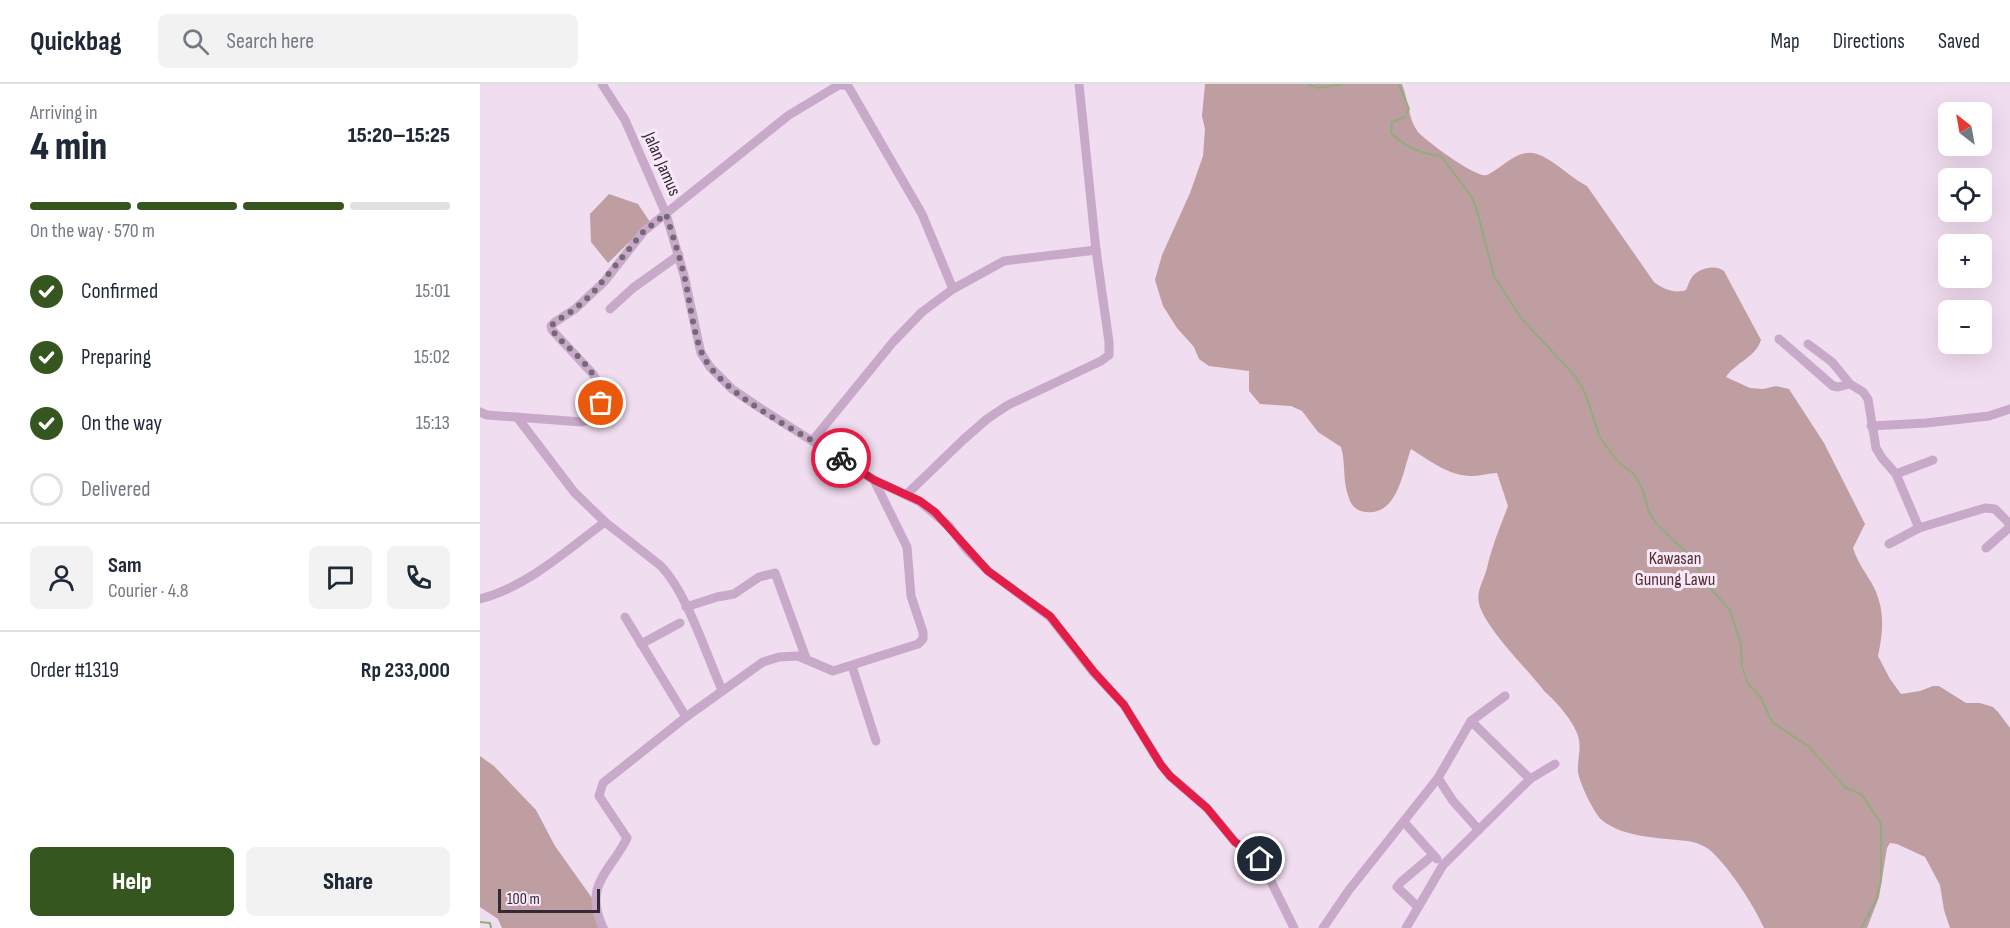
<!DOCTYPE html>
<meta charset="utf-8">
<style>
:root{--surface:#fff;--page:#f2f2f3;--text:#1f2937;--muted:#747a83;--line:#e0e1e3;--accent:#365620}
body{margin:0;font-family:"Sofia Sans Condensed",sans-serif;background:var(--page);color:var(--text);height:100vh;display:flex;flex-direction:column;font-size:22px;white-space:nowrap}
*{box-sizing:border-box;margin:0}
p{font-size:20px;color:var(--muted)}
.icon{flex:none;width:33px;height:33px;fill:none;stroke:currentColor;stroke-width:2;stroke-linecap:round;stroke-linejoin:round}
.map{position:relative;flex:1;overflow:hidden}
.side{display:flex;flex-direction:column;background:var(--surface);width:480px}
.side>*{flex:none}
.needle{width:39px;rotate:329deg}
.fabs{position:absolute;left:1458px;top:18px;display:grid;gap:12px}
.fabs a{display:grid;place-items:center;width:54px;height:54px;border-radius:9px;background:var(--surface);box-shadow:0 6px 24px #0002;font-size:30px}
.scale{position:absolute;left:18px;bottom:15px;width:102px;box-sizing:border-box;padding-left:6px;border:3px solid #342936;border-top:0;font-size:16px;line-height:21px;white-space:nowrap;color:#342936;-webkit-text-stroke:4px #f9e9f8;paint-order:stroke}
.pin{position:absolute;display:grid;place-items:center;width:51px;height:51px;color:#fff;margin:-26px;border:3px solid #fff;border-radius:50%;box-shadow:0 2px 6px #0007}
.courier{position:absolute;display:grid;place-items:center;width:60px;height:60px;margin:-30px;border:4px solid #e11d48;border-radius:50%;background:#fff;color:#222;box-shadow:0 2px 8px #0007}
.summary em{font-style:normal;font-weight:800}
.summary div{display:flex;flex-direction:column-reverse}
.summary{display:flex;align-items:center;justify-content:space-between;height:102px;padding:0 30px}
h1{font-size:39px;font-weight:800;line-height:45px}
.bar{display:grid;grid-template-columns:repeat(4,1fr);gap:9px 6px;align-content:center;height:72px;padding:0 30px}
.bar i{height:8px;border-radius:4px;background:var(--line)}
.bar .active{background:var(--accent)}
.bar p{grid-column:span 4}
.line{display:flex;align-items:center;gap:15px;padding:0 30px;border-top:2px solid var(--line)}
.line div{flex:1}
.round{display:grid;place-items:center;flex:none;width:63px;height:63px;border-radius:9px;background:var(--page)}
ol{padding:0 30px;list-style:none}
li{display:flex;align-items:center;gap:18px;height:66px}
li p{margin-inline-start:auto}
li .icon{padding:6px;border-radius:50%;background:var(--accent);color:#fff;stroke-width:4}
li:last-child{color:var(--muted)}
li i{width:33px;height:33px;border:3px solid var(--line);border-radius:50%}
.action{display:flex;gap:12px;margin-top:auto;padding:12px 30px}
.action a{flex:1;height:69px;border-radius:9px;background:var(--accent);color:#fff;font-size:24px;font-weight:800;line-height:69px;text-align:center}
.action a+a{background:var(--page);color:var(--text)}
header{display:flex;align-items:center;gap:36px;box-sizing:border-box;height:84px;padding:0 30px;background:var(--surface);border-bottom:2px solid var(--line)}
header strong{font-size:28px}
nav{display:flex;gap:33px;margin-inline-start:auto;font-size:21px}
.search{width:420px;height:54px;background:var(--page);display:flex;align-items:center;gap:15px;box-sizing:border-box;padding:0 21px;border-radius:9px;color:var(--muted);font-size:22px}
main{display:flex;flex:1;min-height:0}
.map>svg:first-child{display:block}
.green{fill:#bf9ea2}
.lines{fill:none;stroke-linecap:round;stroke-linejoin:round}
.stream{stroke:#91ad7d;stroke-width:2}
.minor{stroke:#c8a9c9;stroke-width:9}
.done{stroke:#766877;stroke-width:6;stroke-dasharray:0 10.8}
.route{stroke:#e11d48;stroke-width:8}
.labels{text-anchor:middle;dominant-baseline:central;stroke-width:6;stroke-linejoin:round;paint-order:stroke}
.street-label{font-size:18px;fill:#342936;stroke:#f9e9f8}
.park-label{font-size:18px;fill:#532e32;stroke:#f9e9f8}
</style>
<header>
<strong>Quickbag</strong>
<div class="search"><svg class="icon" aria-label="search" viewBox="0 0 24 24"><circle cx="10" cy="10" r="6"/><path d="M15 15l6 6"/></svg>Search here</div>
<nav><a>Map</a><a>Directions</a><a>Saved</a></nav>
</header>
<main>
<section class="side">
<div class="summary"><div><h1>4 min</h1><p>Arriving in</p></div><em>15:20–15:25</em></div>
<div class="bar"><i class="active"></i><i class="active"></i><i class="active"></i><i></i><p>On the way · 570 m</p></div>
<ol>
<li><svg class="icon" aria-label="check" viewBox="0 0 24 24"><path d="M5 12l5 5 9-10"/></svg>Confirmed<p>15:01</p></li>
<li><svg class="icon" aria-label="check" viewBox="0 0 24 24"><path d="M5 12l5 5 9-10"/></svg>Preparing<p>15:02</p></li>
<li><svg class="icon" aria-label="check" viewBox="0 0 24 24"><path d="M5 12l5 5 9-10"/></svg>On the way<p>15:13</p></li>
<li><i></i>Delivered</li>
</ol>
<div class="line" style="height:108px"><a class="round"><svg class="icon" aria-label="person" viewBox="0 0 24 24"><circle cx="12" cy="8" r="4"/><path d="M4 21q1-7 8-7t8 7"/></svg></a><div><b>Sam</b><p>Courier · 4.8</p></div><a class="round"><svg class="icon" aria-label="chat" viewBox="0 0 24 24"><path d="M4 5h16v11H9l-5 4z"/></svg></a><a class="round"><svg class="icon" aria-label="phone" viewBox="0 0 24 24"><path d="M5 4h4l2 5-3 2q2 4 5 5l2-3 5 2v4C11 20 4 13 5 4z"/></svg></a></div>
<div class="line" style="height:78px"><div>Order #1319</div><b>Rp 233,000</b></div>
<div class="action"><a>Help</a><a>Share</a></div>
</section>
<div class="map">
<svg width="1530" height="844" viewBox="0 0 1530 844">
<rect width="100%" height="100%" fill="#f1ddf0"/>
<g class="green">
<path d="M 725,0 L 922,0 C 928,15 928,35 938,48 C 946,57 997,95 1007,91 C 1021,85 1035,67 1052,69 C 1070,71 1090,94 1107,102 L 1174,198 C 1183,205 1195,210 1206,206 C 1208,202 1209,197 1212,193 C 1219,184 1235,180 1244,187 L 1281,256 C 1276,273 1255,279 1246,293 L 1270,304 L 1283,305 L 1296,302 L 1309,305 L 1344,359 L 1385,440 L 1373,464 C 1377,477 1384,486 1391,498 C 1405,522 1404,545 1398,572 L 1410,595 L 1421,610 L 1440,607 L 1453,602 L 1459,602 L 1486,619 L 1500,619 L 1513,623 L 1518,628 L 1530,644 L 1530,844 L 1470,844 L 1464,826 L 1460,801 L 1445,773 L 1417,760 L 1410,759 L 1407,764 L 1399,813 L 1387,844 L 1284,844 C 1273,820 1251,786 1232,768 C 1226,762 1216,758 1207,757 C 1182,754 1145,754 1123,737 C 1114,730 1100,700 1098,688 C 1097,676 1102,664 1098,652 C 1094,638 1076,617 1065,608 C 1050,588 1003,542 999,519 C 996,507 1004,496 1007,484 C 1012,462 1020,443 1028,422 L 1017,389 C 1009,389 1001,392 993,392 C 970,393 949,376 931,365 C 923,386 918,432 886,428 C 877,427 872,423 869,414 C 862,396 866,379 861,363 L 838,348 L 822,327 L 811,322 L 780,320 L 769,307 L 769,287 L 729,282 L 719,275 L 714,263 L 697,244 L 683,222 L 675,196 L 682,171 L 710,109 L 723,72 L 725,45 L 722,32 Z"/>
<polygon points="129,110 158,120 170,138 128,179 111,158 110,130"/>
<polygon points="0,672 14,682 56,726 75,762 112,814 128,844 22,844 18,835 0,823"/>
</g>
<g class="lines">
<g class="stream">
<polyline points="828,0 838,4 862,0"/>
<path d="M 919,0 L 929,25 L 925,33 L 912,38 L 911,49 C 925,63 942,70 961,72 L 991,112 L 996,123 L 1014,192 L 1041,234 L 1096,293 L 1105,309 L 1120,354 L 1139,379 L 1154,390 L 1163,406 L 1169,428 L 1176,439 L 1212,474 L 1229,503 L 1250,526 L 1261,560 L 1262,582 L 1267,598 L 1281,614 L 1292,638 L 1328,662 L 1365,703 L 1382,711 L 1401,740 L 1401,796 L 1396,817 L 1381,844"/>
<polyline points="0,838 10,839 11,844"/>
</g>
<g class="minor">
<polyline points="122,0 145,36 186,130 204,191 218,256 221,269 230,283 252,305 280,324 394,396 440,418 469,442 486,465 508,487 570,533 613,588 644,621 681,681 690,692 727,724 755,758 780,775 814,844"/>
<polyline points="357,0 368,2 442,130 473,205"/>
<polyline points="130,225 153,204 199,171"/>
<polyline points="1299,255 1353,302 1358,303 1370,300"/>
<polyline points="1328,260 1352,278 1370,300 1383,308 1388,315 1396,364 1402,374 1416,390 1439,444 1505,424 1515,425 1530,440"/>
<path d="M 0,328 L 7,331 L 102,338 C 126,331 123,308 113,290 L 72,246 L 71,242 L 75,238 L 95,225 L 124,198 L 164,147 L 309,31 L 359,1"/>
<path d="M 37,333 L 94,408 L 125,438 L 181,482 C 207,509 226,570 242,606"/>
<polyline points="1391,342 1446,339 1509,332 1530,325"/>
<polyline points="333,356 413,258 442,228 473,205 524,177 616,166"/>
<polyline points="1416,390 1453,376"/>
<polyline points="426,411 483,356 507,335 528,321 621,277 629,271 629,258 616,166 599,0"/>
<polyline points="1409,460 1439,444"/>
<polyline points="1506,464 1530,443"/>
<path d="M 0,515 C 47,503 87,466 125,438"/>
<polyline points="206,523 237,513 254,510 279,493 295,489 326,574"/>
<polyline points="145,533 206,633"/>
<polyline points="161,560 200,539"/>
<polyline points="372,582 396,657"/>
<polyline points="991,637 1025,612"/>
<polyline points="958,694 973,717 999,746"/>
<polyline points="924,738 957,775"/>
<polyline points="938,823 917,803 921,798 953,771"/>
<path d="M 123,844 C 103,799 130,789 147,754 L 119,712 L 123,699 L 206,633 L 283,578 L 299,573 L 318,572 L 353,587 L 438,560 L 443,555 L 443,548 L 431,512 L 427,463 L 394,396"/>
<polyline points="843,844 869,806 958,694 991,637 1050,695"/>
<polyline points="926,844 963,781 1050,695 1075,680"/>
</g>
</g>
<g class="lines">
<path class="done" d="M 121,319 C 122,294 103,277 86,261 C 80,255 73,250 71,242 L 75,238 L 95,225 L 112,210 L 164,147 L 186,130 C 192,150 199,170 204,191 C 210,216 212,243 221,267 C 237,310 323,349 361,374"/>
<polyline class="route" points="361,374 394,396 440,417 455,428 508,487 570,532 614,588 644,621 681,681 690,692 727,724 755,758 780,775"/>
</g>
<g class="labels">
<g class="street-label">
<text transform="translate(182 80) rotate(66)">Jalan Jamus</text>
</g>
<g class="park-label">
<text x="1195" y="474">Kawasan<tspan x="1195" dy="21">Gunung Lawu</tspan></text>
</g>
</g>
</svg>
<div class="fabs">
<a><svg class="needle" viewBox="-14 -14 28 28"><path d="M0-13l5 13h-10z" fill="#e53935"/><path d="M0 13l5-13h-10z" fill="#747a83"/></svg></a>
<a><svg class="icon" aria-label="locate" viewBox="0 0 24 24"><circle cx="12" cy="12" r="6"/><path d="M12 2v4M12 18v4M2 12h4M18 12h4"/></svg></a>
<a>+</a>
<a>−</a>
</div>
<div class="scale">100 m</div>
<div class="pin" style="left:121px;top:319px;background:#ea580c"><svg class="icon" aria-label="bag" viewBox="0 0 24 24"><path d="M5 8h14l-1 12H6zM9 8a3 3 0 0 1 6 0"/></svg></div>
<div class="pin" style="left:780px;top:775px;background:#1f2937"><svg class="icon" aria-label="home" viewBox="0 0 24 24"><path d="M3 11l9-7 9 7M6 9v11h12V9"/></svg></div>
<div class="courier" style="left:361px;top:374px"><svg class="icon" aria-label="bike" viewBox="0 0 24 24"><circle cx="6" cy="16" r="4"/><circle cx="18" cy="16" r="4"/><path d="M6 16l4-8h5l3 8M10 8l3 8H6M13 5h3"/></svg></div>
</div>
</main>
